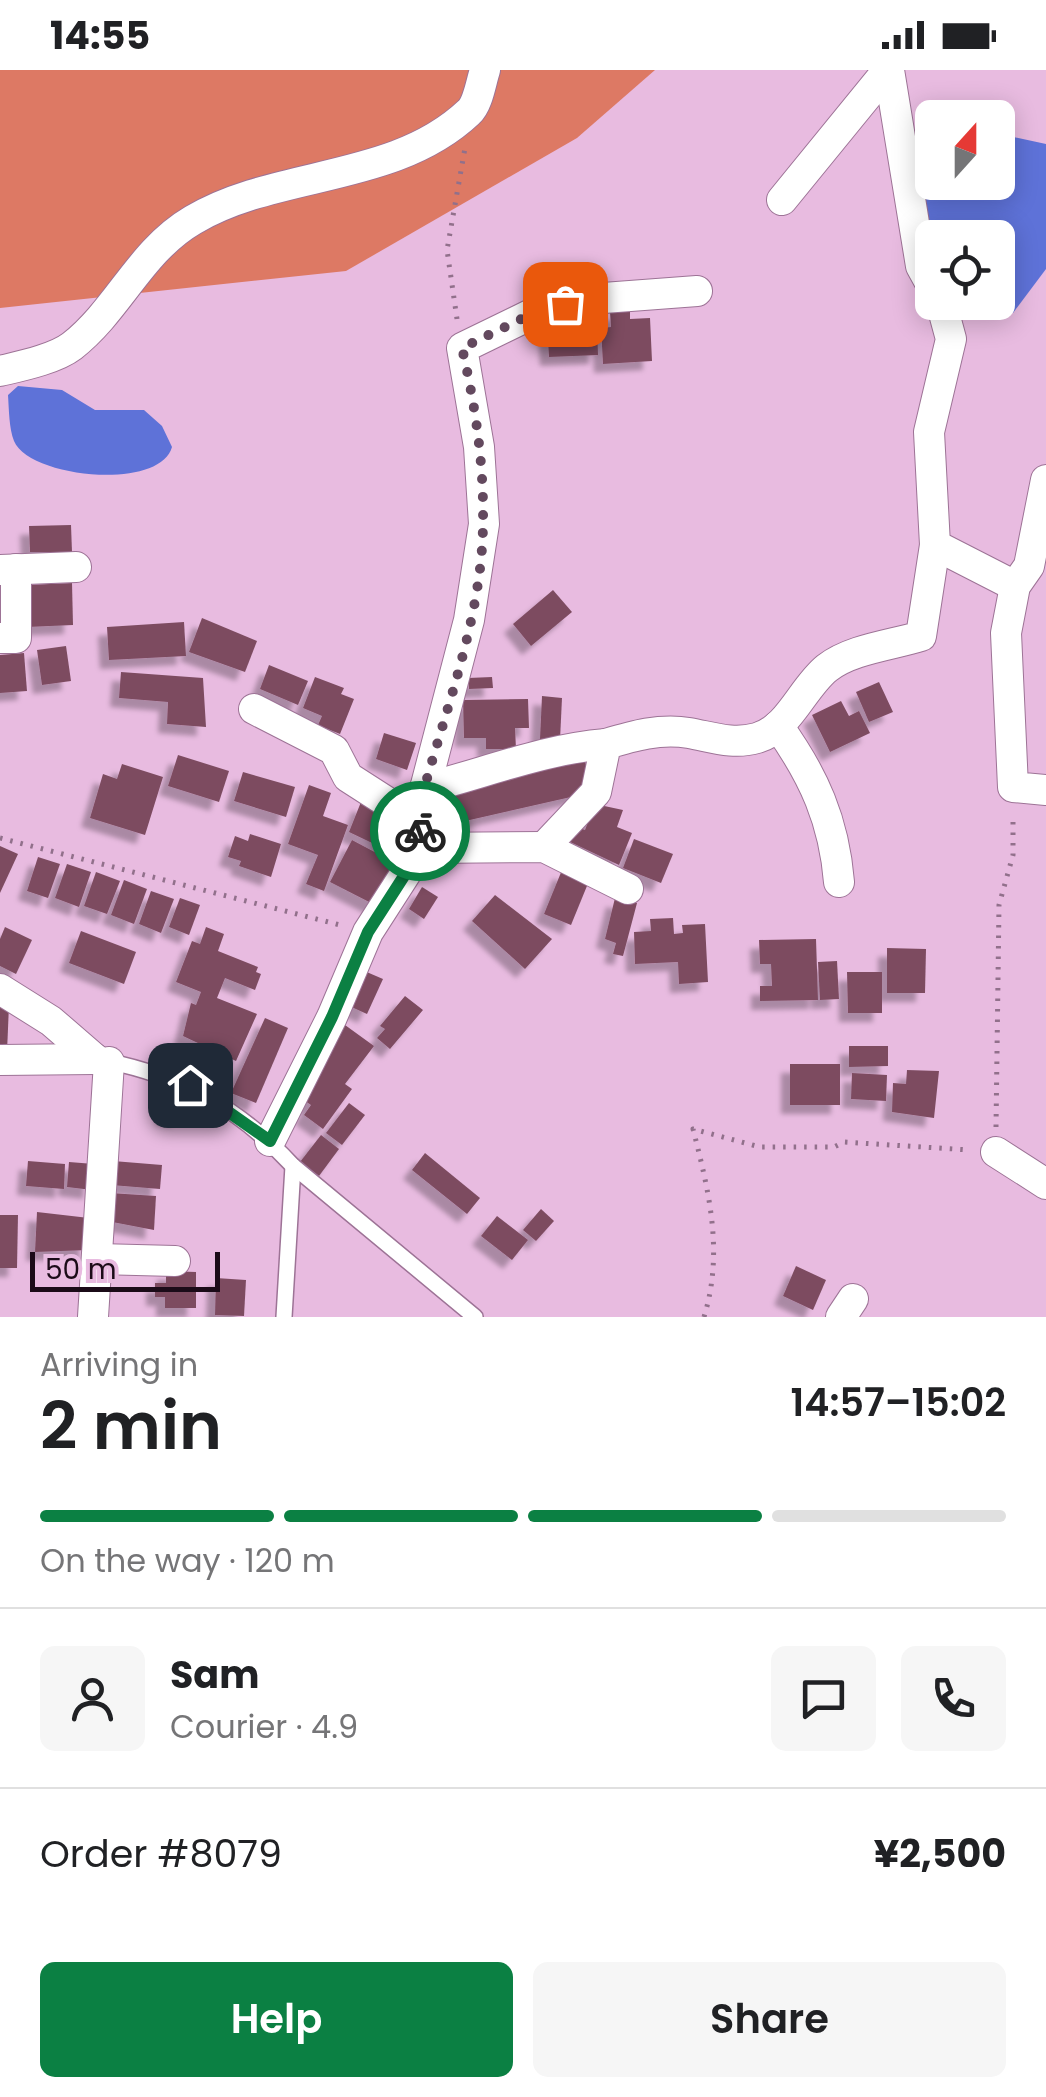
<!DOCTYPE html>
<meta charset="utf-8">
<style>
:root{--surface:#fff;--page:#f6f6f6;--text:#202124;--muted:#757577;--line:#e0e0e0;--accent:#0b8043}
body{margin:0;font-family:Poppins,sans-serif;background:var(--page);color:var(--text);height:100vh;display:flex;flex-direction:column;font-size:38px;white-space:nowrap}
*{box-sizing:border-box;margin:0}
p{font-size:32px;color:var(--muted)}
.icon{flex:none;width:55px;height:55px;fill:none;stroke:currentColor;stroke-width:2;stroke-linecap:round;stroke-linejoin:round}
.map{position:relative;height:1247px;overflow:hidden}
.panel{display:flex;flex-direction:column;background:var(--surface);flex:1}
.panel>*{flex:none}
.needle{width:65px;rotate:21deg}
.tools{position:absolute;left:915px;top:30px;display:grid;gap:20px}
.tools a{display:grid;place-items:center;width:100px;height:100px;border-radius:15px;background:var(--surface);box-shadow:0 5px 25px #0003;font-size:50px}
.scale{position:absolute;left:30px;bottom:25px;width:190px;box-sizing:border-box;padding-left:10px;border:5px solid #1b0b18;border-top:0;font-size:28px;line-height:35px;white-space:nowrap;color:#1b0b18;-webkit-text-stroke:8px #e8bbe0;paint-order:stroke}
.pin{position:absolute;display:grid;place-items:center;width:85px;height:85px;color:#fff;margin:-42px;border-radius:20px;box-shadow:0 5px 15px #0006}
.courier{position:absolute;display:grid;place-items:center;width:100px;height:100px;margin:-50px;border:8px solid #0b8043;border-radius:50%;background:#fff;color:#222;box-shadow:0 2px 12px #0007}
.headline em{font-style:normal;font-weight:600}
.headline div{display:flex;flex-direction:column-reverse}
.headline{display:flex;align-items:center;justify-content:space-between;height:170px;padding:0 40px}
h1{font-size:65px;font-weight:600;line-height:75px}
.bar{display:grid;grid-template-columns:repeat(4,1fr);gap:15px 10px;align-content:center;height:120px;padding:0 40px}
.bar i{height:12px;border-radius:8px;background:var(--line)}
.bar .active{background:var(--accent)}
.bar p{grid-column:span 4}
.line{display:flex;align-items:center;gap:25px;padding:0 40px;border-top:2px solid var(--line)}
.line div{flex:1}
.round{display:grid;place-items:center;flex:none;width:105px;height:105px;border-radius:15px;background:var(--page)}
.button{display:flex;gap:20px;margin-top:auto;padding:20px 40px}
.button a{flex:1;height:115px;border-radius:15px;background:var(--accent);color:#fff;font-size:40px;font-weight:600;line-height:115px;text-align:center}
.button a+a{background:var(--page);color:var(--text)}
.status{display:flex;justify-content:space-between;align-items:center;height:70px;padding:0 50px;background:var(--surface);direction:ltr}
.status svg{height:28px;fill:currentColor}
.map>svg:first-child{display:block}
.green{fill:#dd7964}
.water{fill:#5e72d8}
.building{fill:#7d4c61;filter:url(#shadow)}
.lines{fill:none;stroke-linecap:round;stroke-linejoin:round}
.service-casing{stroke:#9d7396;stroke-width:18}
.minor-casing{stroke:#9d7396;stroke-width:32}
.path{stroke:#91708b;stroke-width:5;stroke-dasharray:2.5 8;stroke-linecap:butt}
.service{stroke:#fff;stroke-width:15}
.minor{stroke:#fff;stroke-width:30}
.done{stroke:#63495e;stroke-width:10;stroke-dasharray:0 18}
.route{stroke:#0b8043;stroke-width:12}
</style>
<div class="status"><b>14:55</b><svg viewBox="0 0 49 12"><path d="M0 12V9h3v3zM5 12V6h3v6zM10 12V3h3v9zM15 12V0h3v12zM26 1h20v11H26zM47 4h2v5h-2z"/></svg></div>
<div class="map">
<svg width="1046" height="1247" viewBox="0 0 1046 1247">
<defs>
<filter id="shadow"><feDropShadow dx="-9" dy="9" stdDeviation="2.5" flood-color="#0004"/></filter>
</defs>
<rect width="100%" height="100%" fill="#e8bbe0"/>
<polygon class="green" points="0,0 655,0 577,68 346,201 0,238"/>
<g class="water">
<polygon points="1004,65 1046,74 1046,199 1013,243 998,232 998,168 932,168 932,174 919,86 932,81 932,112 998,112 998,66"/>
<path d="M 18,316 L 62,320 L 95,340 L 144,340 L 162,356 L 172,377 C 160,421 29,408 14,371 C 9,358 9,340 8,325 Z"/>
</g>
<g class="building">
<polygon points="630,241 630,249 650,248 652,291 603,294 601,258 611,257 610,242"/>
<polygon points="597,252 598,285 549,287 547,254"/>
<polygon points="71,455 72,482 30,482 29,456"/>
<polygon points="72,513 73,555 27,557 26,515"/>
<polygon points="553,520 572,542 531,576 513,554"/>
<polygon points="202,548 257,571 245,602 189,582"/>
<polygon points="184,552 186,586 109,590 107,557"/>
<polygon points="66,576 71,611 42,615 37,580"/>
<polygon points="24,583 27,621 0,623 0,585"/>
<polygon points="269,595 308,611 298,635 260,619"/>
<polygon points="121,602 203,608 206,657 167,654 168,632 119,628"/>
<polygon points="315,607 344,618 341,624 354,629 340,664 318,655 322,646 303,638"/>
<polygon points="492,607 493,618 469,619 468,608"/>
<polygon points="879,612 893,642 869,652 856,622"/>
<polygon points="542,626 562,628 560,670 540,669"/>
<polygon points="528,629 529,658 515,658 516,679 486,679 486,668 464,668 463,630"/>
<polygon points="841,631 849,646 859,641 870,663 830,682 812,645"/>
<polygon points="384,663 416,673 407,700 376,689"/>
<polygon points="178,685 229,701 219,732 168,716"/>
<polygon points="584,687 593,722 439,757 431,722"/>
<polygon points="122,694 163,707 145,765 90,748 103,704 117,709"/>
<polygon points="243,702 295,717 286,747 234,731"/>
<polygon points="309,715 331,723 323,746 348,755 324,821 306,814 318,785 288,774"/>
<polygon points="361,732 406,750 393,783 349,762"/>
<polygon points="595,734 623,740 617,757 632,763 619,795 566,770 572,755 585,760"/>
<polygon points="250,764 281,774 271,807 239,796 241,791 228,787 235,766 248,771"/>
<polygon points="634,769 673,784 661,813 623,798"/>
<polygon points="352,770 399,795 377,836 330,812"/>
<polygon points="0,776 18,784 0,823"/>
<polygon points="38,787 60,794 48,828 27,821"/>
<polygon points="67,794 91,802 79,837 55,828"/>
<polygon points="562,800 589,811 571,855 544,844"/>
<polygon points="96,802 120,811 107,844 84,836"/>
<polygon points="124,810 147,819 134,854 111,845"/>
<polygon points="422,817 438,827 424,849 409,839"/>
<polygon points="151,821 174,829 161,863 139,854"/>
<polygon points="495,825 552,869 525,899 472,851"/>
<polygon points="180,828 200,835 189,865 169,857"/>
<polygon points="615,828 637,833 623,886 613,884 616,873 605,869"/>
<polygon points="673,848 674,864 683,863 682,855 705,854 708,912 679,914 678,892 635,894 634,862 651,861 650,849"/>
<polygon points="5,857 32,870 16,904 0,896 0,869"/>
<polygon points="206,857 224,864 218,881 258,897 256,902 261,904 255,920 225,908 217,928 257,944 236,991 183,966 191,933 196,935 201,922 176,912 192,871 200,874"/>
<polygon points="81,861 136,882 124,914 69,893"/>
<polygon points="816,869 818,930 760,931 760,916 772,916 771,894 760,894 759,870"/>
<polygon points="887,878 926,879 925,923 887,923"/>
<polygon points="837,891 839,929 820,930 818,892"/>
<polygon points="362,900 383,909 367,944 347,935"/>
<polygon points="847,902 882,902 882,943 848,943"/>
<polygon points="405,926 423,940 390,979 377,968 385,959 380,956"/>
<polygon points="0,934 9,935 7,982 0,981"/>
<polygon points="265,948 288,958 256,1033 231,1023"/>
<polygon points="345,955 374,976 345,1014 352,1019 323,1059 304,1045 311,1035 295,1024"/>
<polygon points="849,976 888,976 888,996 849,997"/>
<rect x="790" y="994" width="50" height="41"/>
<polygon points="907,1000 939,1001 934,1048 892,1042 893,1013 906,1014"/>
<polygon points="852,1003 887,1005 886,1031 851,1029"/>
<polygon points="167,1018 184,1019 181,1048 164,1046"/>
<polygon points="349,1033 365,1045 342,1075 326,1063"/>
<polygon points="321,1065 339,1079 319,1106 300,1092"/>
<polygon points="425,1083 480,1128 467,1144 412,1100"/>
<polygon points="28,1091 65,1094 64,1119 26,1116"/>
<polygon points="113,1091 162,1095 160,1119 111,1115"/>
<polygon points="69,1092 94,1094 92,1120 67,1117"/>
<polygon points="110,1123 156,1126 154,1160 107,1151"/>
<polygon points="541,1139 554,1151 536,1171 523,1160"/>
<polygon points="37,1142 89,1148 88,1180 35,1182"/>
<polygon points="0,1145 18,1145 17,1198 0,1198"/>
<polygon points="497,1146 528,1170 512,1190 481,1166"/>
<polygon points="796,1196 826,1210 813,1240 783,1226"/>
<polygon points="166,1201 196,1202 196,1238 165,1238 165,1227 155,1227 155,1213 166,1213"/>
<polygon points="216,1208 246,1210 244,1246 215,1245"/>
</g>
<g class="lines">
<defs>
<g id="service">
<path d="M 106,991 C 182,1006 240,1039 293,1096 L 475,1247"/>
<polyline points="284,1247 293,1096"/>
</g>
<g id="minor">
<polyline points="889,0 921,196 932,216"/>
<polyline points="782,130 888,0"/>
<polyline points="941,232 951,269 929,362 935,475 1015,516"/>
<path d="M 0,301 C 21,296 55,289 72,276 C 119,239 140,181 193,150 C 277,100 394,113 469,42 C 478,34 481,12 485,0"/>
<polyline points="1046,410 1029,496 1015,516 1006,563 1013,717 1046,720"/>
<polyline points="0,500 76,497"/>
<polyline points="0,568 16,568 16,499"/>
<polyline points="254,639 334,680 348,707 418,752"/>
<path d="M 778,656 C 814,706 834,751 839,812"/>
<path d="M 425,718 C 485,703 544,679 606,674"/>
<path d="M 544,777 L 596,722 L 606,674 C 633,666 660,658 689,663 C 712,667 733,675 757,668 C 789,659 802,618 827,598 C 851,579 892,575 921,566 L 935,475"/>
<polyline points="422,778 544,777 628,819"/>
<polyline points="0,919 51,951 95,989"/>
<polyline points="0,990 95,989"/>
<polyline points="270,1071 332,947 368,862 422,778 421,734 469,550 484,454 479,377 462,278 540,240 590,229 697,221"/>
<polyline points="996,1082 1046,1114"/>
<polyline points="98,1189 175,1191"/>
<polyline points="93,1247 109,992"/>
<polyline points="841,1247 853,1229"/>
</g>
</defs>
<use href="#service" class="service-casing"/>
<use href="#minor" class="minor-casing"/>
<g class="path">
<polyline points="457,249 447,180 465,78"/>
<polyline points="0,768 340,855"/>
<polyline points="996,1057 999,835 1013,785 1013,745"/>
<path d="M 704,1247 C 724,1182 709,1122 693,1059 L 760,1077 L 834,1077 L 844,1072 L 970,1080"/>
</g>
<use href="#service" class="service"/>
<use href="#minor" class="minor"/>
</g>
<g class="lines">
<path class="done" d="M 420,761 L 420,734 C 444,643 483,546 483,451 C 484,393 475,334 462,278 L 540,240 L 565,234"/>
<polyline class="route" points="190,1015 270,1071 332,947 368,862 422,778 420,761"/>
</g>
</svg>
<div class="tools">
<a><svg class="needle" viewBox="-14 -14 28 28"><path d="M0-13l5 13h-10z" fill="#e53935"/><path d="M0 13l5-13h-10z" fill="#757577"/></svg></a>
<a><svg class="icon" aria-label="locate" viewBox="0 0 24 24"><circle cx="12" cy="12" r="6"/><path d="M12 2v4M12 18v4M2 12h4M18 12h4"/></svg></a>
</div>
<div class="scale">50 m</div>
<div class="pin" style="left:565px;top:234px;background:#ea580c"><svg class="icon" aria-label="bag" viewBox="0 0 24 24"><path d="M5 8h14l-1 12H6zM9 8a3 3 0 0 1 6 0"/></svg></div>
<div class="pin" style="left:190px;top:1015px;background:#1f2937"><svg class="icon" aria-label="home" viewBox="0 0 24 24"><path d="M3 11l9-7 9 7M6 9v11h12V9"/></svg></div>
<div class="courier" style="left:420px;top:761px"><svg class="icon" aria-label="bike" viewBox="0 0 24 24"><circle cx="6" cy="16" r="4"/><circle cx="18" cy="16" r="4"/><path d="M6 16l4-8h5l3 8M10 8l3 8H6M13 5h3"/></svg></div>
</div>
<section class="panel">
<div class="headline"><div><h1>2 min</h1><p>Arriving in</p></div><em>14:57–15:02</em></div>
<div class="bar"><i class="active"></i><i class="active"></i><i class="active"></i><i></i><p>On the way · 120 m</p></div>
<div class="line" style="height:180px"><a class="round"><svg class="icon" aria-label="person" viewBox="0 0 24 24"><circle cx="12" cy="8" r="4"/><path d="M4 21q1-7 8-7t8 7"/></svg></a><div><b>Sam</b><p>Courier · 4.9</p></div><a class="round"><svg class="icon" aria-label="chat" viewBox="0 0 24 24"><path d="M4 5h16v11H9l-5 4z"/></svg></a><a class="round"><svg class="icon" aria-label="phone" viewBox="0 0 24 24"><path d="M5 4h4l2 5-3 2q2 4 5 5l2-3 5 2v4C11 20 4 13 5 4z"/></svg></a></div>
<div class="line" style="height:130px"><div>Order #8079</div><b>¥2,500</b></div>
<div class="button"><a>Help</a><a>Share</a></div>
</section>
